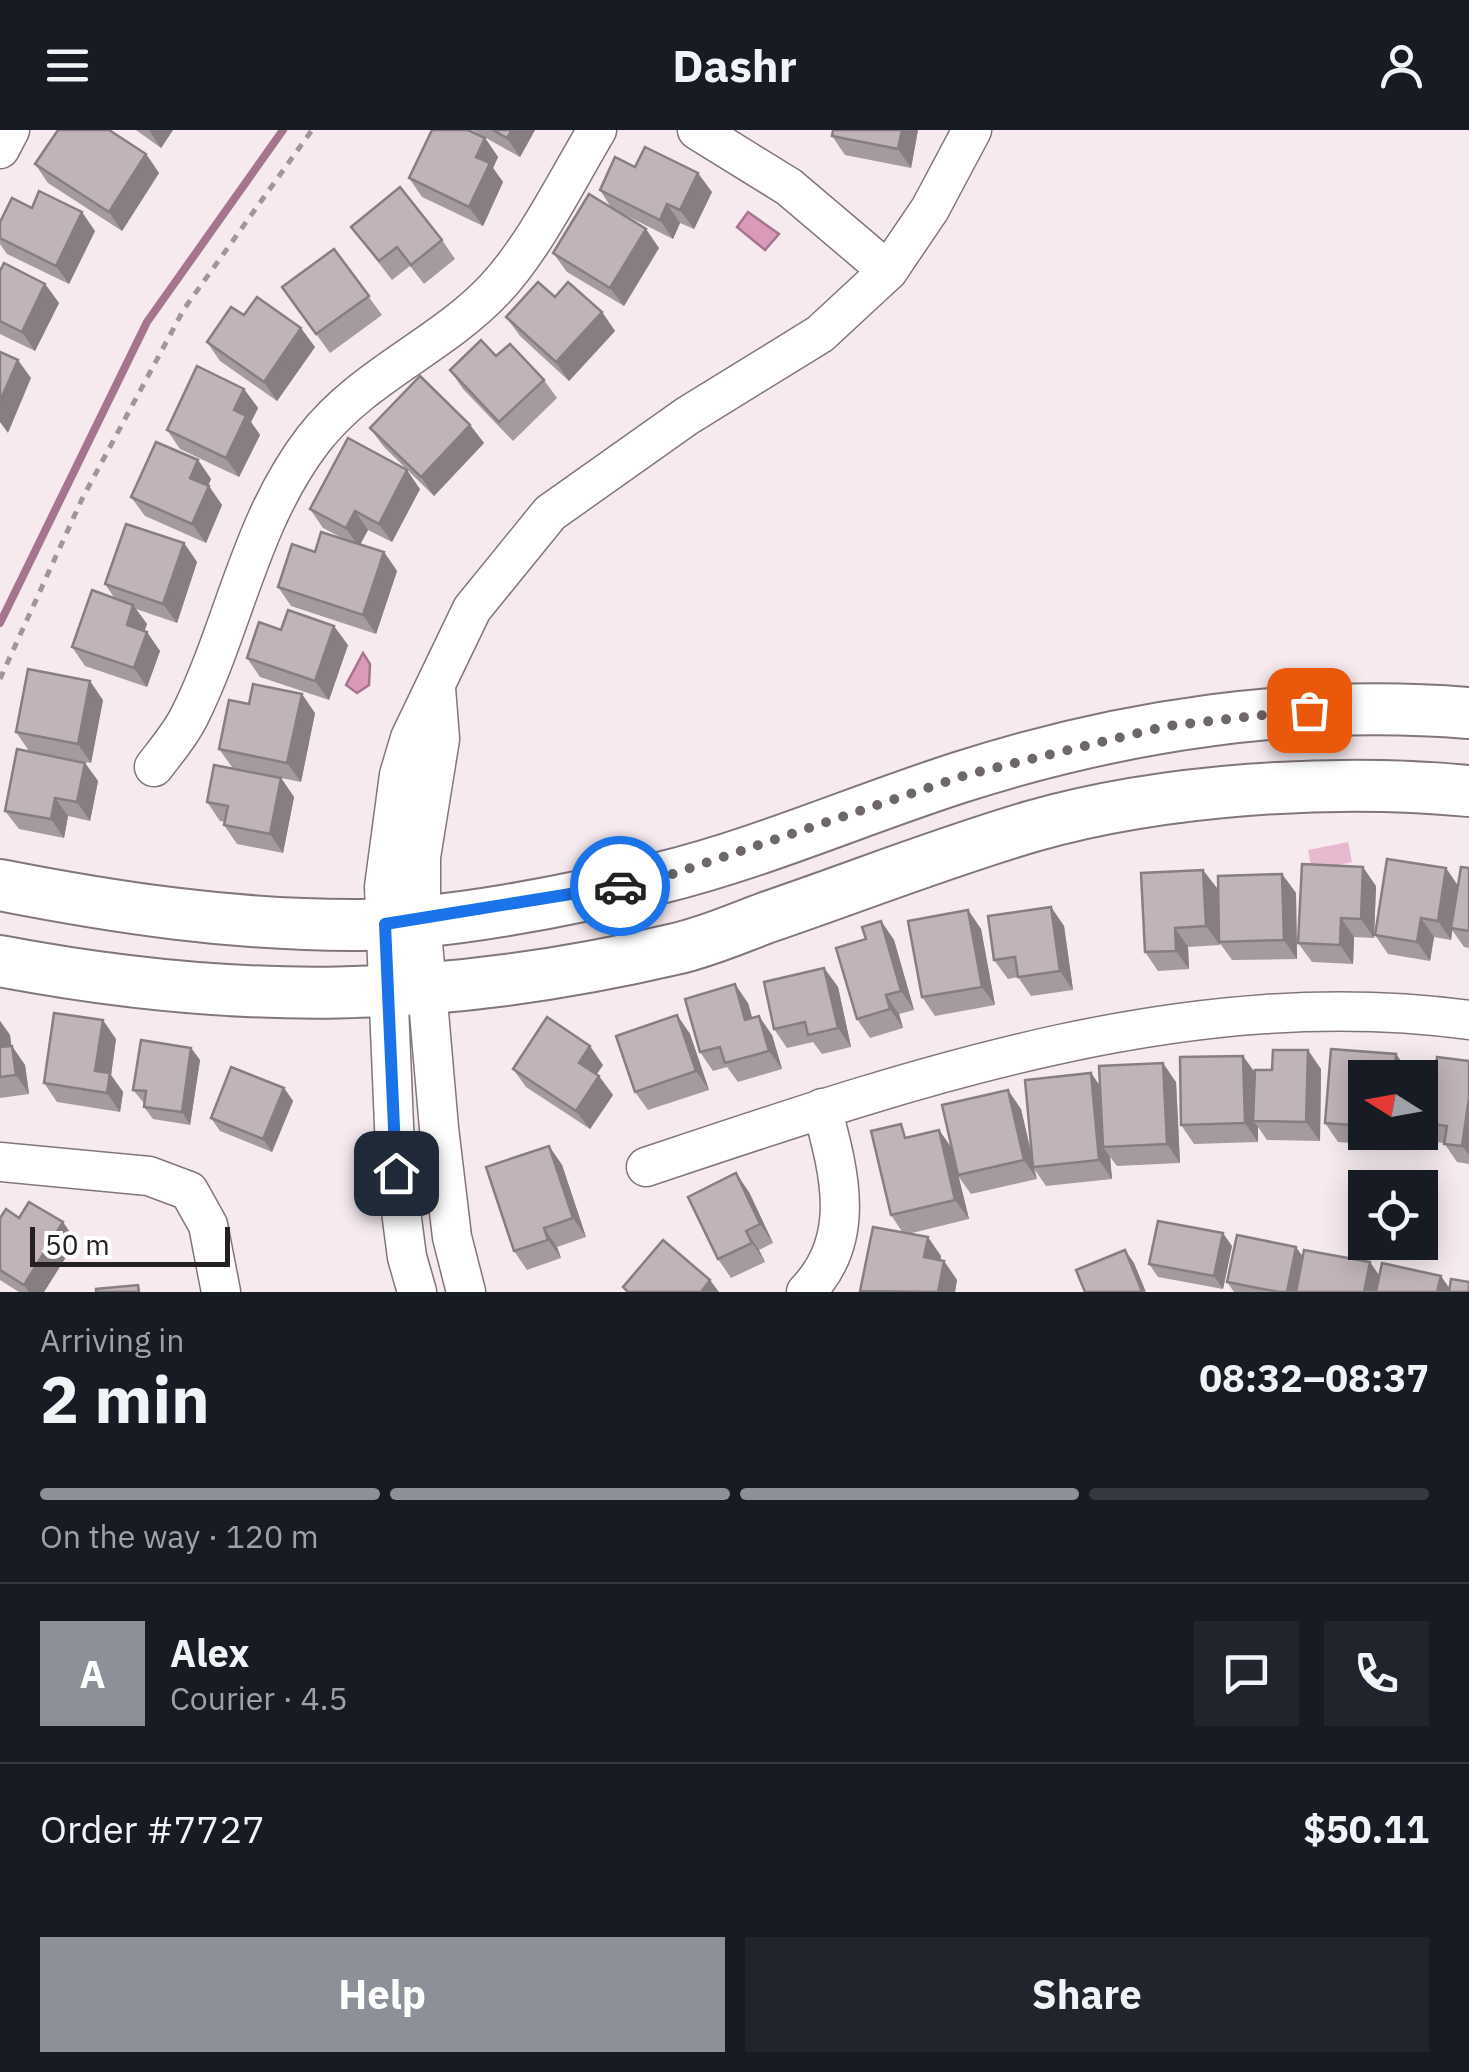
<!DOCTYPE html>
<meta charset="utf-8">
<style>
:root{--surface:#171b24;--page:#20242c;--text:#f1f3f6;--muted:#9ea1a6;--line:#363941;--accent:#8c9099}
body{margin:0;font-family:"IBM Plex Sans",sans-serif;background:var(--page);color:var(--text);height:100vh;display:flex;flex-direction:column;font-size:38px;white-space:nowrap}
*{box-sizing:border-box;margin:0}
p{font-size:32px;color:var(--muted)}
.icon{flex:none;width:55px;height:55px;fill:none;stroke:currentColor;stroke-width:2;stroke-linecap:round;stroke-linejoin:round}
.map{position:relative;height:1162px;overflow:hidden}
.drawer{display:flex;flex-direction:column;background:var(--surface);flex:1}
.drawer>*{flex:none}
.needle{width:65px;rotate:281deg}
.buttons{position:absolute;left:1348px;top:930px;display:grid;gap:20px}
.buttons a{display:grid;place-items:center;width:90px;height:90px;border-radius:0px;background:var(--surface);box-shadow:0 5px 25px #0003;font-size:50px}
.scale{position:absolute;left:30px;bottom:25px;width:200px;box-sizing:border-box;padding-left:10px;border:5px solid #252022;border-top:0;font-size:28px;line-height:35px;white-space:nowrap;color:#252022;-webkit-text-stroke:8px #fff;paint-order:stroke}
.pin{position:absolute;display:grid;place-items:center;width:85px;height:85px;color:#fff;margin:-42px;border-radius:20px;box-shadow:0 5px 15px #0006}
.courier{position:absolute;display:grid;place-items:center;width:100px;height:100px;margin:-50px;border:8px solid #1a73e8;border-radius:50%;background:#fff;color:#222;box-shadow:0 2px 12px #0007}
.overview em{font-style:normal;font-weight:700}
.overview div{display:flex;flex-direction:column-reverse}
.overview{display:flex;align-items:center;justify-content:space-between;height:170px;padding:0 40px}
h1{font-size:65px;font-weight:700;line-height:75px}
.bar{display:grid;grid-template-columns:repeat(4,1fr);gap:15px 10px;align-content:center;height:120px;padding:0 40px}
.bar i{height:12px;border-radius:8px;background:var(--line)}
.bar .selected{background:var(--accent)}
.bar p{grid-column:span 4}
.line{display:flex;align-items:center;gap:25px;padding:0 40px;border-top:2px solid var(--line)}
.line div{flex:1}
.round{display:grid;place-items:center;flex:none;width:105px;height:105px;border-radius:0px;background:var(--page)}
.cta{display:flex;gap:20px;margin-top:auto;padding:20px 40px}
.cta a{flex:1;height:115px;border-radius:0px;background:var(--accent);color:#fff;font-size:40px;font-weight:700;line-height:115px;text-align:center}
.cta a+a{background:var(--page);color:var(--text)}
header{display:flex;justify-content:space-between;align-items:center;height:130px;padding:0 40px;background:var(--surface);font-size:45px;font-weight:700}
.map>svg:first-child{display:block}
.green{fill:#e6b9ce}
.water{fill:#dc9abb;stroke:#a5758d;stroke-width:2.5}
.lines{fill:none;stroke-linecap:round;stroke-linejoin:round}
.stream{stroke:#a5758d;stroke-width:8}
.minor-casing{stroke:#81767b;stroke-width:41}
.major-casing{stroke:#81767b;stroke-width:54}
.path{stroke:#9f969a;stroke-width:5;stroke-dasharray:8 8;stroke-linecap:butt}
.minor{stroke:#fff;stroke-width:38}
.major{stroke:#fff;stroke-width:50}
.wall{fill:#a59b9f}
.shaded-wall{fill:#867e82}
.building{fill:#c0b4b9;stroke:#867e82;stroke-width:2.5}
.done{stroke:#6e676a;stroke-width:10;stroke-dasharray:0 18}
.route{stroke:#1a73e8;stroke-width:12}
</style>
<header><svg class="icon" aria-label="menu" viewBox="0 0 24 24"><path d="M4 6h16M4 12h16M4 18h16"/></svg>Dashr<svg class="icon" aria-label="person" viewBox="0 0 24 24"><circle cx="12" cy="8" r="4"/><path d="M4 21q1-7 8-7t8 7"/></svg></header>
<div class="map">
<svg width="1469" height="1162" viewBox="0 0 1469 1162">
<rect width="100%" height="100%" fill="#f6eaef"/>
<polygon class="green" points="1348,712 1352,732 1312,741 1308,720"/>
<g class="water">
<polygon points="748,82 779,104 765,120 737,97"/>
<polygon points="363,523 370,534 369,555 357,563 346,555"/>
</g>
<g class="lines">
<polyline class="stream" points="0,493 147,192 283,0"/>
<defs>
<g id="minor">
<polyline points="697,0 789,57 888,141"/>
<polyline points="0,19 10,0"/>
<polyline points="436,558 440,609 421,727 421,790 439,998 452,1107 466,1162"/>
<path d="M 154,637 C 166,621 180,605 189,587 C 234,497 250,392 313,310 C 362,246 440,217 494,160 C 534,118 567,50 597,0"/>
<polyline points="0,1032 149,1046 189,1061 208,1095 221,1162"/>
<path d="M 646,1037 C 909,949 1187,852 1469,890"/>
<polyline points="417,1162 407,1127 396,1043 384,757 399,645 410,608 472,479 550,383 687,286 820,204 888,141 930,79 972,0"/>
<path d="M 806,1162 C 858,1109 839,1042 822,978"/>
</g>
<g id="major">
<path d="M 0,755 C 117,778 233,795 353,795 C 442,796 573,770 660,748 C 762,723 861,679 961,647 C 1123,595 1299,569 1469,583"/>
<path d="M 0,831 C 237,876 440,874 675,819 C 707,812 738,798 768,787 C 856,757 944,722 1033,696 C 1163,659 1335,648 1469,661"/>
</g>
</defs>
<use href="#minor" class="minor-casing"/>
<use href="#major" class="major-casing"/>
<polyline class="path" points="0,549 82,369 184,179 312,0"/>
<use href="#minor" class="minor"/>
<use href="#major" class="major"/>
</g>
<g class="wall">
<polygon points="136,0 173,0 161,18"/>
<polygon points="472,0 535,0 520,27"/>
<polygon points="833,0 918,0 911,38 845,25 832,6"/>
<polygon points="485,8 498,27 493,38 503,52 483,96 422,67 409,48"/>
<polygon points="146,24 159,43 122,101 48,53 35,34"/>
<polygon points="635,37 712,62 694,99 680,93 673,109 615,80 659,118 624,176 567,142 553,123 612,79 600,60"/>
<polygon points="32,78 95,101 69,154 7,124 0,114 0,92"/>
<polygon points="351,97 442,110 455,129 424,154 410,136 392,150"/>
<polygon points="334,119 382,185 330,223 282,157"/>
<polygon points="0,141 45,154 59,173 35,221 0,204"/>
<polygon points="555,167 602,182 615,201 569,251 520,206 506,187"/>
<polygon points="207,212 315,217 277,271 220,231"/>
<polygon points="496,226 544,250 557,268 513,311 463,259 450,240"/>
<polygon points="244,259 258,278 251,292 260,305 239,347 180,319 167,300"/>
<polygon points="470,295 484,313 434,366 384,317 370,298"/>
<polygon points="198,330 211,349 208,356 222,375 206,413 145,386 131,367"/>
<polygon points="420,359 392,412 368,400 360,414 384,422 397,441 376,504 291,476 278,457 315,422 346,410 323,398 310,379"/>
<polygon points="184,413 197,432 177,493 136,479 147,494 144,501 160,521 147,557 85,536 72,517 115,469 105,454"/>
<polygon points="281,500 348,515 329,570 260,547 247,528"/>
<polygon points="103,570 91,633 29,621 16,602"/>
<polygon points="249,574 315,583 301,652 281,648 294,667 283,723 237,714 224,695 225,692 220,691 207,672 232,637 219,619"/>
<polygon points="85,633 98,651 90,691 68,686 64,708 19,699 5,681"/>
<polygon points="1469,738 1469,818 1464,817 1452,800 1451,810 1434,807 1430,831 1388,824 1375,805 1458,755"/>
<polygon points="1282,744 1296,763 1297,829 1232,830 1219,812 1220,815 1188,817 1189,839 1158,841 1145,822 1217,758 1219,807"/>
<polygon points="1376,756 1374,808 1354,807 1353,834 1312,832 1298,813"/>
<polygon points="1051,777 1064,796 1073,860 1031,866 1018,847 1008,849 994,830"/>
<polygon points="968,780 981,799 995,875 935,886 922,867"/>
<polygon points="881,791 894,810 914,880 899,884 903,898 870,908 857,889 866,809"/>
<polygon points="824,838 838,857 851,917 822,924 813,912 787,918 774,899"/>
<polygon points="748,873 752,888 772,905 782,939 738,952 727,937 713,941 700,922"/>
<polygon points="677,885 690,904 709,960 648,980 635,962"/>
<polygon points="0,891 10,905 11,916 25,935 29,964 0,968"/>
<polygon points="116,909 111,945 123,962 120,982 57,972 44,953"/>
<polygon points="191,918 200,930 190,995 153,989 144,977 144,973 133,960"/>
<polygon points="1331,919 1396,924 1409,943 1408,948 1365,948 1365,1002 1404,1002 1403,1017 1338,1012 1325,993"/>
<polygon points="1469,931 1469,1034 1457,1032 1444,1013 1427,1011 1420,1001 1420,948 1435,945"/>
<polygon points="603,935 597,944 613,965 590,999 526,957 513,939"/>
<polygon points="1321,939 1320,1011 1267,1010 1258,997 1258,1012 1194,1014 1181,995 1255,942"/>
<polygon points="1091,943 1100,956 1176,952 1180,1033 1117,1036 1110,1027 1112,1049 1046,1056 1035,1040 1037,1049 971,1064 958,1046 969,1089 908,1104 941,1126 940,1130 944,1131 957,1150 955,1162 861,1162 903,1103 891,1085 910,1007 939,1000 952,1018 1021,979 1032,1025"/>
<polygon points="284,958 293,971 272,1022 220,1001 211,988"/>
<polygon points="549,1016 562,1035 586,1107 557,1117 561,1128 527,1140 514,1121"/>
<polygon points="749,1062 773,1113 759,1120 765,1132 731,1148 718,1129"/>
<polygon points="0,1088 19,1088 76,1111 44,1162 19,1162 0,1150"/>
<polygon points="1232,1116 1223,1159 1158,1147 1149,1134"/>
<polygon points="1296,1117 1303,1127 1376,1162 1234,1162 1227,1152"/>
</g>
<g class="shaded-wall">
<polygon points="149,0 173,0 161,18"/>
<polygon points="512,0 535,0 520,27 507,8"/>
<polygon points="902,0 918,0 911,38 898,19"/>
<polygon points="485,8 498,27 493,38 503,52 483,96 469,77 476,27"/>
<polygon points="146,24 159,43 122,101 109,82"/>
<polygon points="698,43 712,62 694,99 680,80"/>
<polygon points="667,74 680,93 673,109 660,90"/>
<polygon points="82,82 95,101 69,154 56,136"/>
<polygon points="646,99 659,118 624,176 610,158"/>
<polygon points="45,154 59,173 35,221 22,202"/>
<polygon points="602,182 615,201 569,251 556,232"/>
<polygon points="301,198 315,217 277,271 264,252"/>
<polygon points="18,230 31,248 8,303 0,292 0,271"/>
<polygon points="244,259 258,278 251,292 260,305 239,347 226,328 234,280"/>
<polygon points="470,295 484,313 434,366 421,347"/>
<polygon points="198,330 211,349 203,367 190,348"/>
<polygon points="407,340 420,359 392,412 379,394"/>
<polygon points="209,356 222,375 206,413 192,394"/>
<polygon points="355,381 368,400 359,417 346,398"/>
<polygon points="184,413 197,432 177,493 163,474"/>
<polygon points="384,422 397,441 376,504 363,485"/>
<polygon points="133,475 147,494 140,514 127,495"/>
<polygon points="334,496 348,515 329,570 315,551"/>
<polygon points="147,502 160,521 147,557 134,538"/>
<polygon points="90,551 103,570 91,633 78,614"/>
<polygon points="302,564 315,583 301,652 287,633"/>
<polygon points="85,633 98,651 90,691 77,672"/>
<polygon points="281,648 294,667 283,723 270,704"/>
<polygon points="55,668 68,686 64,708 51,689"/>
<polygon points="1363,737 1376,756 1374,808 1361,789"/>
<polygon points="1446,738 1459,757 1451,810 1438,791"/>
<polygon points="1203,740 1217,758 1220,815 1206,796"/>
<polygon points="1282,744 1296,763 1297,829 1284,810"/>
<polygon points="1051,777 1064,796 1073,860 1060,841"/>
<polygon points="968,780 981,799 995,875 982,857"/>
<polygon points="1341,788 1354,807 1353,834 1340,815"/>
<polygon points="1421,788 1434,807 1430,831 1417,812"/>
<polygon points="881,791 894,810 914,880 901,861"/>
<polygon points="1175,798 1188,817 1189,839 1176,821"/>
<polygon points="824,838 838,857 851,917 838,898"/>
<polygon points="735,854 748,873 758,908 745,890"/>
<polygon points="886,865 899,884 903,898 890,879"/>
<polygon points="677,885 690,904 709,960 696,941"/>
<polygon points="759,886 772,905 782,939 769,921"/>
<polygon points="103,890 116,909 111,945 123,962 120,982 107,963 95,941"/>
<polygon points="0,891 10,905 14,936 0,917"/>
<polygon points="12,916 25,935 29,964 16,945"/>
<polygon points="590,916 603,935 592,951 579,933"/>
<polygon points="191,918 200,930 190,995 182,982"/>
<polygon points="1308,920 1321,939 1320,1011 1306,992"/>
<polygon points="1396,924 1409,943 1408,948 1394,948"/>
<polygon points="1243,926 1256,944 1253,991 1258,997 1258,1012 1245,993"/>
<polygon points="1163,933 1176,952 1180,1033 1167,1014"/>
<polygon points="1091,943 1104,962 1103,1017 1110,1027 1112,1049 1099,1030"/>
<polygon points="599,946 613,965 590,999 576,981"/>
<polygon points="284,958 293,971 272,1022 263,1009"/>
<polygon points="1008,960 1021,979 1034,1037 1033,1037 1037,1049 1024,1030"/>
<polygon points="1469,968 1469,1025 1462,1016"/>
<polygon points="939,1000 952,1019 969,1089 955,1070"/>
<polygon points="1393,1002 1404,1002 1403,1017"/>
<polygon points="549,1016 562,1035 586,1107 573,1088"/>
<polygon points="736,1043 749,1062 773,1113 760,1094"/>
<polygon points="63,1092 76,1111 44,1162 29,1162 24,1155"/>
<polygon points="544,1098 557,1117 561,1128 548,1110"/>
<polygon points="746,1101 759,1120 765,1132 752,1113"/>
<polygon points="1223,1103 1232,1116 1223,1159 1214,1146"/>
<polygon points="928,1107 941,1126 937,1146 924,1127"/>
<polygon points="1296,1117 1305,1130 1298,1162 1287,1162"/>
<polygon points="1125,1120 1134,1133 1146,1162 1142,1161"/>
<polygon points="944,1131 957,1150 955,1162 938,1162"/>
<polygon points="1370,1132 1379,1145 1376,1162 1364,1162"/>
<polygon points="1441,1146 1450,1159 1449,1162 1437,1162"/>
<polygon points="710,1150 719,1162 701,1162"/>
</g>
<g class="building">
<polygon points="58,0 109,0 146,24 109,82 35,34"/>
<polygon points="432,0 468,0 485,8 476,27 490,33 469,77 409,48"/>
<polygon points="493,0 512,0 507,8"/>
<polygon points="833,0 902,0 898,19 832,6"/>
<polygon points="645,17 698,43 680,80 667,74 660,90 600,60 615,27 635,37"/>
<polygon points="400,57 442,110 411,135 397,117 379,131 351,97"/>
<polygon points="39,61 82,82 56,136 0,108 0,92 12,68 32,78"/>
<polygon points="589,64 646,99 610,158 553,123"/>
<polygon points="334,119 369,166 316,204 282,157"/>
<polygon points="4,133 45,154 22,202 0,191 0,141"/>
<polygon points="538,152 555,167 568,152 602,182 556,232 506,187"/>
<polygon points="257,167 301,198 264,252 207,212 231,177 244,185"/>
<polygon points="481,210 496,226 510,214 544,250 499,292 450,240"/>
<polygon points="0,222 18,230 0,271"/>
<polygon points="197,236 244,259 234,280 246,286 226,328 167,300"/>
<polygon points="420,246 470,295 421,347 370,298"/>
<polygon points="348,308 407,340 379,394 355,381 346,398 310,379"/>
<polygon points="156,312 198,330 190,348 209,356 192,394 131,367"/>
<polygon points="126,394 184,413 163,474 105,454"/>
<polygon points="321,402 384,422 363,485 278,457 292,414 315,422"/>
<polygon points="92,460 133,475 127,495 147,502 134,538 72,517"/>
<polygon points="288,480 334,496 315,551 247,528 259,492 281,500"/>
<polygon points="28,539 90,551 78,614 16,602"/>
<polygon points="253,554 302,564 287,633 219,619 229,570 249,574"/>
<polygon points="17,619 85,633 77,672 55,668 51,689 5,681"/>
<polygon points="214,635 281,648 270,704 224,695 228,676 207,672"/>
<polygon points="1387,729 1446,738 1438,791 1421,788 1417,812 1375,805"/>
<polygon points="1302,734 1363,737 1361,789 1341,788 1340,815 1298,813"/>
<polygon points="1461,737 1469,738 1469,801 1451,798"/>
<polygon points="1203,740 1206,796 1175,798 1176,821 1145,822 1141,743"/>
<polygon points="1282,744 1284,810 1219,812 1218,746"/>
<polygon points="1051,777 1060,841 1018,847 1015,827 994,830 988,786"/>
<polygon points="968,780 982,857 922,867 908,791"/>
<polygon points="881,791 901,861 886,865 890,879 857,889 836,818 866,809 862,797"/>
<polygon points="824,838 838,898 808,905 805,892 774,899 764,852"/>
<polygon points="735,854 745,890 759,886 769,921 725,933 720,917 700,922 685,869"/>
<polygon points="54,883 103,890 95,941 110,943 107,963 44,953"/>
<polygon points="677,885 696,941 635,962 616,906"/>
<polygon points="547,887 590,916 579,933 599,946 576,981 513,939"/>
<polygon points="141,910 191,918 182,982 144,977 146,961 133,960"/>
<polygon points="0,914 0,917 12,916 16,945 0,947"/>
<polygon points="1331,919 1396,924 1394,948 1365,948 1365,996 1325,993"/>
<polygon points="1273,920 1308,920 1306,992 1253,991 1255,940 1272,940"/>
<polygon points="1243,926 1245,993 1181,995 1180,927"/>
<polygon points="1437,927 1469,931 1469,968 1462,1016 1444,1014 1447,996 1420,992 1420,943 1435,945"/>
<polygon points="1163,933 1167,1014 1103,1017 1099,936"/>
<polygon points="231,937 284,958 263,1009 211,988"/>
<polygon points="1091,943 1099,1030 1033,1037 1025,950"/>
<polygon points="1008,960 1024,1030 958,1045 942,975"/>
<polygon points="901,994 905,1008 939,1000 955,1070 891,1085 871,1001"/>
<polygon points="549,1016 573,1088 544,1098 548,1110 514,1121 486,1037"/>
<polygon points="736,1043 760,1094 746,1101 752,1113 718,1129 688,1067"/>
<polygon points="29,1072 63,1092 24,1155 0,1140 0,1088 6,1079 19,1088"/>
<polygon points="1158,1091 1223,1103 1214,1146 1149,1134"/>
<polygon points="873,1097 928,1107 924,1127 944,1131 938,1162 860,1161"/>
<polygon points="1237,1105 1296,1117 1287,1162 1279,1162 1227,1152"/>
<polygon points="663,1110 710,1150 701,1162 628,1162 623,1157"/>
<polygon points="1125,1120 1142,1161 1138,1162 1085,1162 1076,1140"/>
<polygon points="1304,1120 1370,1132 1364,1162 1296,1162"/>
<polygon points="1382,1133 1441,1146 1437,1162 1376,1162"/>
<polygon points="1451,1149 1469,1152 1469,1162 1449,1162"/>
<polygon points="138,1155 139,1162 96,1162 96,1159"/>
</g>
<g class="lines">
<polyline class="done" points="620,756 661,748 966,645 1167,596 1309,580"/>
<polyline class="route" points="396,1043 385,794 620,756"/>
</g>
</svg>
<div class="buttons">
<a><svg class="needle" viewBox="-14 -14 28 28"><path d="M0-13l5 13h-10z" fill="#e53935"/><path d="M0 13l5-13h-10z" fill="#9ea1a6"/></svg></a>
<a><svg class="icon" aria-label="locate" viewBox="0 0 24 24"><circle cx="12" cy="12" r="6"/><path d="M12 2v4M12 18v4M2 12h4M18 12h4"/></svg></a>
</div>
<div class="scale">50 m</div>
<div class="pin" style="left:1309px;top:580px;background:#ea580c"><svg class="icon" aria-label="bag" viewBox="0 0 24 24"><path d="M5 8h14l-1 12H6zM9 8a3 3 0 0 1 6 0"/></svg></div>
<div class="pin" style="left:396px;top:1043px;background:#1f2937"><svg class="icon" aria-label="home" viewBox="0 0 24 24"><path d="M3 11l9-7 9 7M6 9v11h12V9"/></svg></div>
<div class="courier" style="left:620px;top:756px"><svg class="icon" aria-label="car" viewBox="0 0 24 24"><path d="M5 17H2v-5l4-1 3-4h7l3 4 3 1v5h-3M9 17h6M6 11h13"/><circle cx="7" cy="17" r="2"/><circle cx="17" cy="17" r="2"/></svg></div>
</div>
<section class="drawer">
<div class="overview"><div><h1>2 min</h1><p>Arriving in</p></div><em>08:32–08:37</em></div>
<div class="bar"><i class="selected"></i><i class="selected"></i><i class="selected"></i><i></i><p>On the way · 120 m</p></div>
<div class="line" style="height:180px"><b class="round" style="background:var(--accent);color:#fff">A</b><div><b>Alex</b><p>Courier · 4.5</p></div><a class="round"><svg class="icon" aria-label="chat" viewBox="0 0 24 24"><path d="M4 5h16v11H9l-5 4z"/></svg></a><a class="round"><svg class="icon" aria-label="phone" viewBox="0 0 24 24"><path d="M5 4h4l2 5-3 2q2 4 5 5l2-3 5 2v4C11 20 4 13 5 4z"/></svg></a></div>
<div class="line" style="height:130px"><div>Order #7727</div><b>$50.11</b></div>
<div class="cta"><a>Help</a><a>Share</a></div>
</section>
